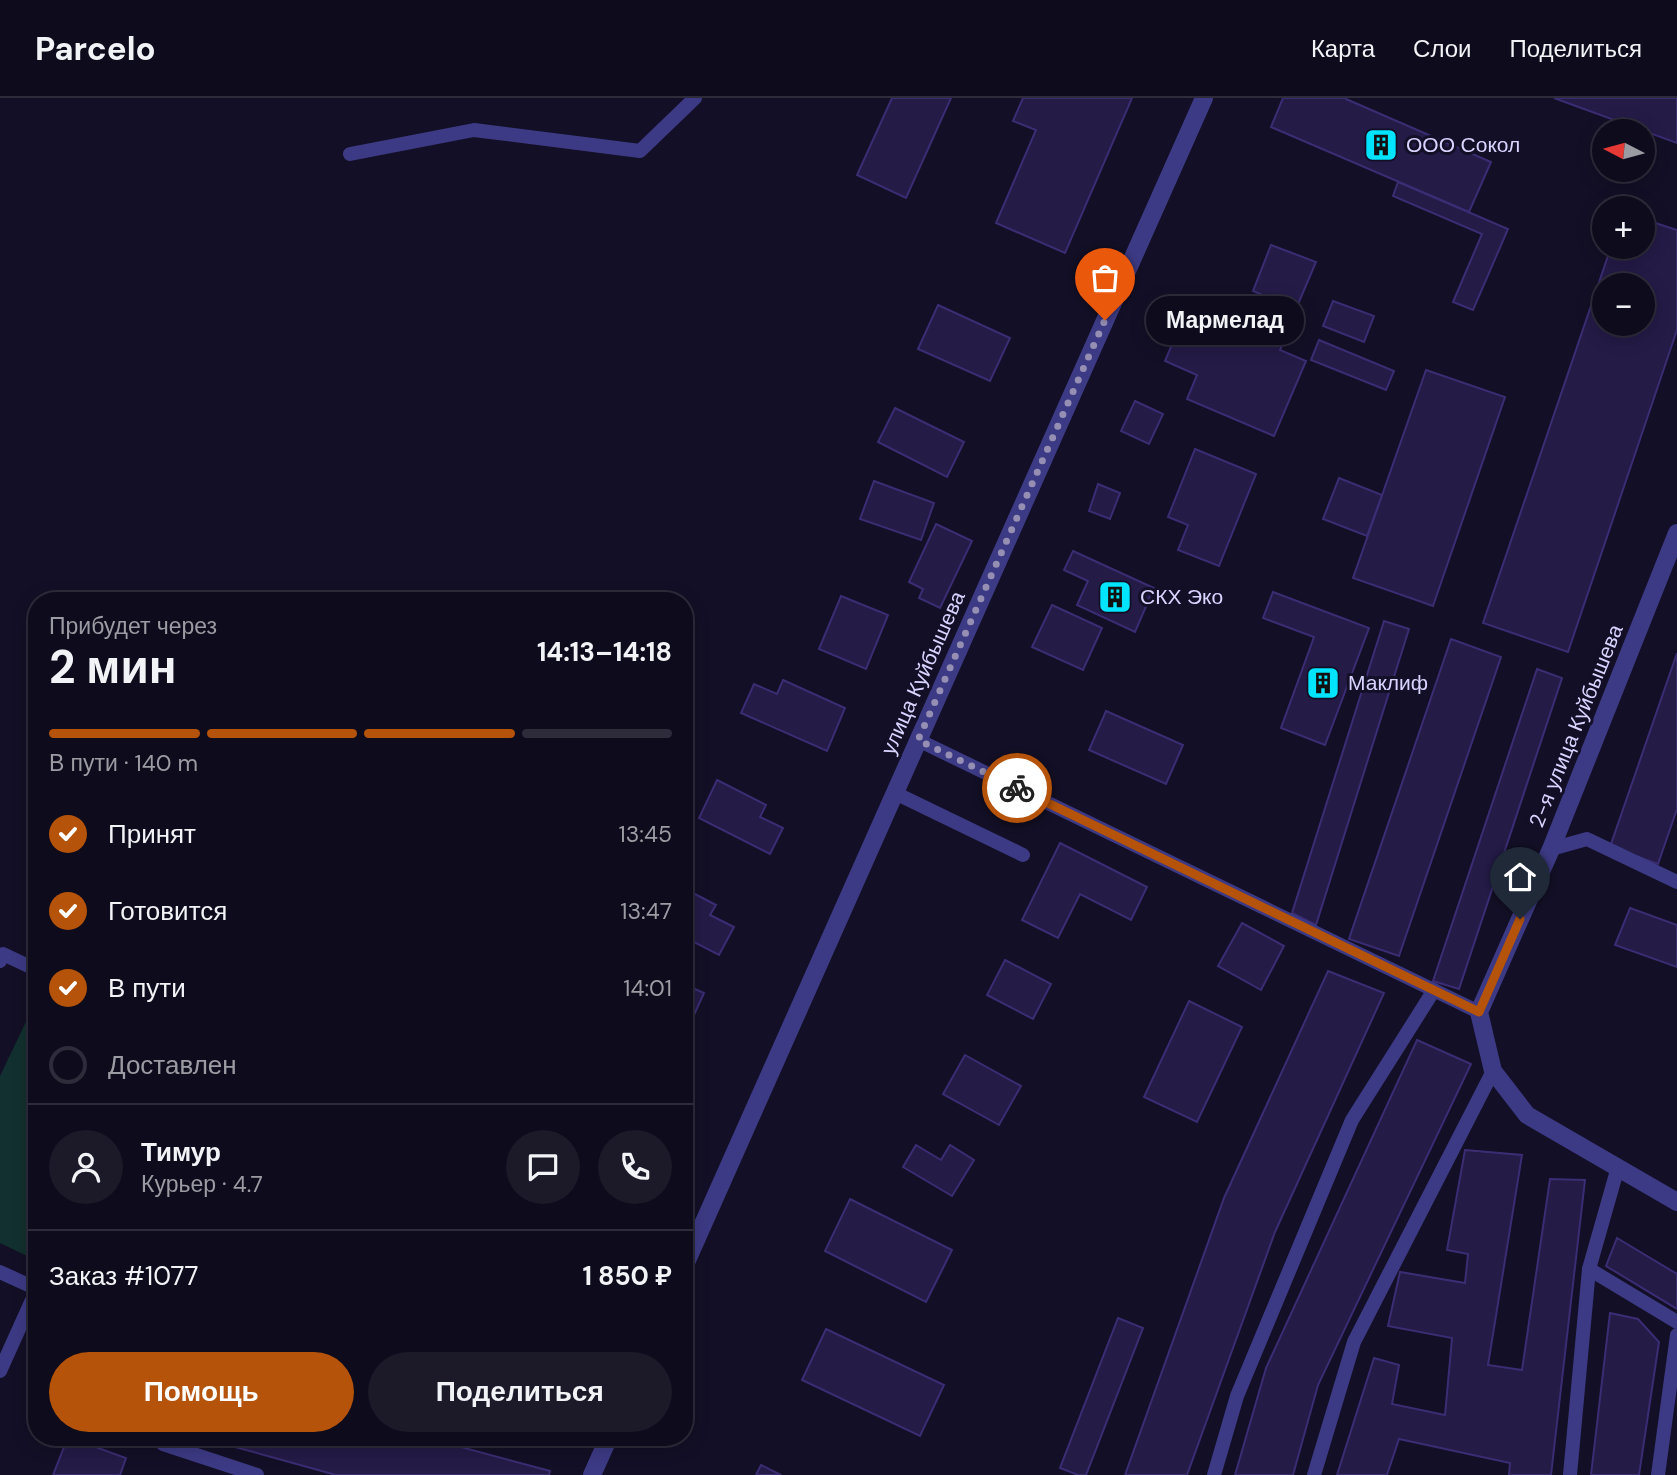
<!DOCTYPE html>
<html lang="ru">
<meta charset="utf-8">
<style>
:root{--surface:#0e0b1c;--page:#1c1929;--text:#f1f3f6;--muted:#9b9ba3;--line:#2e2b3b;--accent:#b45309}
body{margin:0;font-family:"DM Sans",sans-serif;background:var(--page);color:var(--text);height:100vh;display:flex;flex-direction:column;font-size:26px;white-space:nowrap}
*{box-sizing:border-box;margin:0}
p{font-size:23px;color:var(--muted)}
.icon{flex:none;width:38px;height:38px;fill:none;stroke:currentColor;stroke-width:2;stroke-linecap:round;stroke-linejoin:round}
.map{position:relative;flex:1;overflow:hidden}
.drawer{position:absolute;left:28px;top:494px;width:665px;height:854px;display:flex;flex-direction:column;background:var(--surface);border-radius:28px;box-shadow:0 4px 18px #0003,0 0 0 2px var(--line)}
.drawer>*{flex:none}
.needle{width:46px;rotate:276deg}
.controls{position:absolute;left:1592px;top:21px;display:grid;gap:14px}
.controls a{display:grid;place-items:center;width:63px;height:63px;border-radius:50%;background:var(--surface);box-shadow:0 4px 18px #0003,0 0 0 2px var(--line);font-size:35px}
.pin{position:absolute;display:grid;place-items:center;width:60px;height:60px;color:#fff;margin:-72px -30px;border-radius:50% 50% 50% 0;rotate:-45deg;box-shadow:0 0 7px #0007}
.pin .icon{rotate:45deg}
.courier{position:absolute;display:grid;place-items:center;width:70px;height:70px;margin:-35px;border:5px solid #b45309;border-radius:50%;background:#fff;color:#222;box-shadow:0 2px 9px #0007}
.bubble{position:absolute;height:49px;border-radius:24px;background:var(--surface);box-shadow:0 4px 18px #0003,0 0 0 2px var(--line);font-size:23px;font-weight:700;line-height:49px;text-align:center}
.overview em{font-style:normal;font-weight:700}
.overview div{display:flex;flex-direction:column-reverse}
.overview{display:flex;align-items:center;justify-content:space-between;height:119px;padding:0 21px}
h1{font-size:46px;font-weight:700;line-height:52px}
.bar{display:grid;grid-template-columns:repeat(4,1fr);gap:10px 7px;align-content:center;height:84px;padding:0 21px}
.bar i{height:9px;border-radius:5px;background:var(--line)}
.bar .on{background:var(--accent)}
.bar p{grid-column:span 4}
.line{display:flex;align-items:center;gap:18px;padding:0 21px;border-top:2px solid var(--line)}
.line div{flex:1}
.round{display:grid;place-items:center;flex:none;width:74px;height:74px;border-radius:37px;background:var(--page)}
ol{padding:0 21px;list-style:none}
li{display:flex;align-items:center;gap:21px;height:77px}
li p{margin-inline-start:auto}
li .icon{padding:7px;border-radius:50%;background:var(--accent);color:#fff;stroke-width:4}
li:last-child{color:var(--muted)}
li i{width:38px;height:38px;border:4px solid var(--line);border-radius:50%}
.action{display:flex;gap:14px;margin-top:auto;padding:14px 21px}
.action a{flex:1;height:80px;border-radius:42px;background:var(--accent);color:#fff;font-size:28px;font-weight:700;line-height:80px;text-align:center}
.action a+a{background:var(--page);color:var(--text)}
header{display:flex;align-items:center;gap:42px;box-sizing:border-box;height:98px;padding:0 35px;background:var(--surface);border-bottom:2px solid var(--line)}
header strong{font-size:33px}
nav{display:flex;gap:38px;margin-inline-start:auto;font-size:24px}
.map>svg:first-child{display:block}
.green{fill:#12302f}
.building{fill:#241b47;stroke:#3b2d73;stroke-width:2;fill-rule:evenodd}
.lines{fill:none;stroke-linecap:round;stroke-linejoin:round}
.service{stroke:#3d3a85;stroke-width:14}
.minor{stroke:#3d3a85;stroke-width:18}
.tertiary{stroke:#3d3a85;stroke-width:18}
.done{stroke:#948fb3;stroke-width:7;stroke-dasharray:0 12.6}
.route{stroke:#b45309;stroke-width:9}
.labels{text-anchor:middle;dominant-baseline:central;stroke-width:6;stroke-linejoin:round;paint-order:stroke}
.poi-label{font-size:21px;fill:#d9d4ff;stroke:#130f26;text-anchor:start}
.street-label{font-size:21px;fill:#d9d4ff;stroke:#130f26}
</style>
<header>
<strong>Parcelo</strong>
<nav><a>Карта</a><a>Слои</a><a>Поделиться</a></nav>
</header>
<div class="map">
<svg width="1677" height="1377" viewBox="0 0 1677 1377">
<rect width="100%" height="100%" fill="#130f26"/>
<polygon class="green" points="35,905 37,906 37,1153 33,1161 0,1145 0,978"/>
<g class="building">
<polygon points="892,0 951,0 906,100 857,77"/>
<polygon points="1023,0 1132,0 1065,155 996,125 1036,32 1013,23"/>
<polygon points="1283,0 1346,0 1346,1 1491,64 1469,114 1271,29"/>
<polygon points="1555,0 1677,0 1677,45 1554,0"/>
<polygon points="1398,84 1508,131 1473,212 1453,204 1482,136 1393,98"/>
<path d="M 1643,121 L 1677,132 L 1677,232 L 1568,554 L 1483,525 L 1611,149 L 1643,149 ZM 1605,187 L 1643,187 L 1643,226 L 1605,226 Z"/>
<polygon points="1271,147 1316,164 1296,211 1253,193"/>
<polygon points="1333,203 1374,218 1364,244 1323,228"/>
<polygon points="938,207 1010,240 990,283 918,251"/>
<polygon points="1219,226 1258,243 1262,233 1284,243 1280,252 1306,263 1274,338 1187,301 1197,277 1165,263 1179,230 1212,243"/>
<polygon points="1319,242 1394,273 1386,292 1311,262"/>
<polygon points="1426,272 1505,299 1433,508 1353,480"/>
<polygon points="1135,303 1163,316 1149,346 1121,333"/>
<polygon points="895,310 964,344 947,379 878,344"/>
<polygon points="1195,351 1256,376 1219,468 1178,452 1188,427 1168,419"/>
<polygon points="1339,380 1382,397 1367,438 1323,421"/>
<polygon points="874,383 934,405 921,442 860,421"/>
<polygon points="1098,386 1120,395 1110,421 1089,413"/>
<polygon points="936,426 972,443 940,510 919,500 923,491 909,484"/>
<polygon points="1073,453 1154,490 1135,534 1077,507 1088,483 1064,472"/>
<polygon points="1273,494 1369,530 1325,647 1281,630 1314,539 1263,520"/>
<polygon points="841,498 888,517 866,571 819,551"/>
<polygon points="1052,507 1102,530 1083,572 1032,549"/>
<polygon points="1384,523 1409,531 1316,827 1292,815"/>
<polygon points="1451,541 1501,559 1399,858 1349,841"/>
<polygon points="1677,555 1677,711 1658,766 1610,749"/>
<polygon points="1537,571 1562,580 1459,891 1433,883"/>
<polygon points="783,582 845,610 827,653 741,615 754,586 777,596"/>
<polygon points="1106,613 1183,647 1166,686 1089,652"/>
<polygon points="717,682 766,707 760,719 783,730 770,756 699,720"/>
<polygon points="1060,745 1147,789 1131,822 1080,796 1058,840 1022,822"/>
<polygon points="691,794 716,807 710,817 734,829 719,857 684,839 684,808"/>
<polygon points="1630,810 1677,827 1677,869 1615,847"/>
<polygon points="1242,825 1284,848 1261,892 1218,868"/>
<polygon points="1005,862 1051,886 1033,921 987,897"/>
<polygon points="1328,873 1384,895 1275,1134 1187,1377 1125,1377 1224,1100"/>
<polygon points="684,886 704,895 685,937 684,937"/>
<polygon points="1189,903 1242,929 1197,1024 1144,999"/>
<polygon points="1417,942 1471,966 1318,1287 1293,1377 1235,1377 1266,1270"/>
<polygon points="965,957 1021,988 999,1027 943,996"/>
<polygon points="916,1047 941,1062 950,1047 974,1062 952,1098 903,1069"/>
<polygon points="1465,1052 1522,1057 1488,1267 1522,1272 1550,1081 1585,1082 1551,1377 1509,1377 1510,1365 1399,1341 1387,1377 1337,1377 1374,1260 1399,1267 1392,1306 1445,1317 1452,1240 1388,1228 1400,1174 1465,1185 1468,1156 1447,1152"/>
<polygon points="850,1101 952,1152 926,1204 825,1153"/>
<polygon points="1617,1140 1677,1176 1677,1211 1606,1168"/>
<polygon points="1610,1215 1638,1221 1659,1244 1639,1377 1591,1377"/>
<polygon points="1118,1220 1143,1230 1086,1377 1078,1377 1060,1370"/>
<polygon points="826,1231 944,1287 920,1338 802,1282"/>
<polygon points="68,1339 126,1360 120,1377 53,1377"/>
<polygon points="230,1339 424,1339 550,1373 549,1377 336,1377 228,1347"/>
<polygon points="761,1367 781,1377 756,1377"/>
</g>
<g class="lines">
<g class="service">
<polyline points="350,56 474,32 640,53 695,0"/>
<polyline points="918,642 1479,914"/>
<polyline points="895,695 1023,757"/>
<polyline points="1551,751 1587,741 1677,784"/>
<polyline points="0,863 3,856 37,872"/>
<polyline points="1589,1171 1677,1224"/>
<polyline points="0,1174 37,1191"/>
<polyline points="0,1273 37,1191"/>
<polyline points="163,1346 257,1377"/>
<polyline points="1214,1377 1237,1298 1352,1022 1434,892"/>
<polyline points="1314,1377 1354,1244 1493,973"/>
<polyline points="1570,1377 1589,1171 1618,1069"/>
<polyline points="1658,1377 1677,1237"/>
</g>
<polyline class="minor" points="1677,435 1551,751 1479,914 1493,973 1527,1017 1677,1104"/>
<g class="tertiary">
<polyline points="684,1169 1204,0"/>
<polyline points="592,1377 609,1339"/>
</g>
</g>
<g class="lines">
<polyline class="done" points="1017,690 918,642 1105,222"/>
<polyline class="route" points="1017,690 1479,914 1520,821"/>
</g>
<defs>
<symbol id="building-square" viewBox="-11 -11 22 22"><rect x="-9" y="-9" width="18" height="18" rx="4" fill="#00e5ff" stroke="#130f26"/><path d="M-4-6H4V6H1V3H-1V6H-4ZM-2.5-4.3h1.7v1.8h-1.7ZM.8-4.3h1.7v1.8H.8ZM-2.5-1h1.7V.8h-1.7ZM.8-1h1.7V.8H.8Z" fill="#111"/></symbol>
</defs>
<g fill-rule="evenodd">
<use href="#building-square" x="1362" y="28" width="38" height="38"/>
<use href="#building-square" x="1096" y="480" width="38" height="38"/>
<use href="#building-square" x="1304" y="566" width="38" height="38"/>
</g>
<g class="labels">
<g class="poi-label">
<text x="1406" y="47">ООО Сокол</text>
<text x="1140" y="499">СКХ Эко</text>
<text x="1348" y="585">Маклиф</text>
</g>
<g class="street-label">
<text transform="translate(923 575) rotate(-66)">улица Куйбышева</text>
<text transform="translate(1576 628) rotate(-68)">2-я улица Куйбышева</text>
</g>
</g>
</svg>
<div class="controls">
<a><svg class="needle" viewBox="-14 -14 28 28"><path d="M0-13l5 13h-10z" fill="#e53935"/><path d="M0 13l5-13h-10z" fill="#9b9ba3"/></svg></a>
<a>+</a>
<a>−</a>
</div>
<div class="pin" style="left:1105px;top:222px;background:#ea580c"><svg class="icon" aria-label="bag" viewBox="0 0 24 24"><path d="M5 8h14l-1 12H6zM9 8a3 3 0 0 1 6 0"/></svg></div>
<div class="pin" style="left:1520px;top:821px;background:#1f2937"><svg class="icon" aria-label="home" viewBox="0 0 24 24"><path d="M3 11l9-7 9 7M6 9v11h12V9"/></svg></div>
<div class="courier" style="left:1017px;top:690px"><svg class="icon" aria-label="bike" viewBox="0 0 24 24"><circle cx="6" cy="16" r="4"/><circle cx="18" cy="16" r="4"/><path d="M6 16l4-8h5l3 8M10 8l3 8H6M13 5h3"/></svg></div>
<div class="bubble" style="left:1146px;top:198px;width:158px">Мармелад</div>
<section class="drawer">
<div class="overview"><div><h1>2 мин</h1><p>Прибудет через</p></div><em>14:13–14:18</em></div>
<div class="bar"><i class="on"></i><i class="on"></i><i class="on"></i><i></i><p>В пути · 140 m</p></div>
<ol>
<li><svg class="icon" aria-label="check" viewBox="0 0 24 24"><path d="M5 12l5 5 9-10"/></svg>Принят<p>13:45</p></li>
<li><svg class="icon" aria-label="check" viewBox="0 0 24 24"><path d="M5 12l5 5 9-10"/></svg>Готовится<p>13:47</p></li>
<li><svg class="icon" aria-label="check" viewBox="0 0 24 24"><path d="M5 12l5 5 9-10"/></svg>В пути<p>14:01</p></li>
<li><i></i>Доставлен</li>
</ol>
<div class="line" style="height:126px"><a class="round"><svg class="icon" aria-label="person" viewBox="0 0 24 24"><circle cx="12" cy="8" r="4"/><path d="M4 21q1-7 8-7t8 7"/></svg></a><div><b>Тимур</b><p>Курьер · 4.7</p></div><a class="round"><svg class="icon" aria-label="chat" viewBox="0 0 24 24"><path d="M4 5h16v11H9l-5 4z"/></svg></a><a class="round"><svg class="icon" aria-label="phone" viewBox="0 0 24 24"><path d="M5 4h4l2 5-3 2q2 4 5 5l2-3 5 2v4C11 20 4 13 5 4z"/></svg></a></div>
<div class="line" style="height:91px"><div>Заказ #1077</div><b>1 850 ₽</b></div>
<div class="action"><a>Помощь</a><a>Поделиться</a></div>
</section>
</div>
